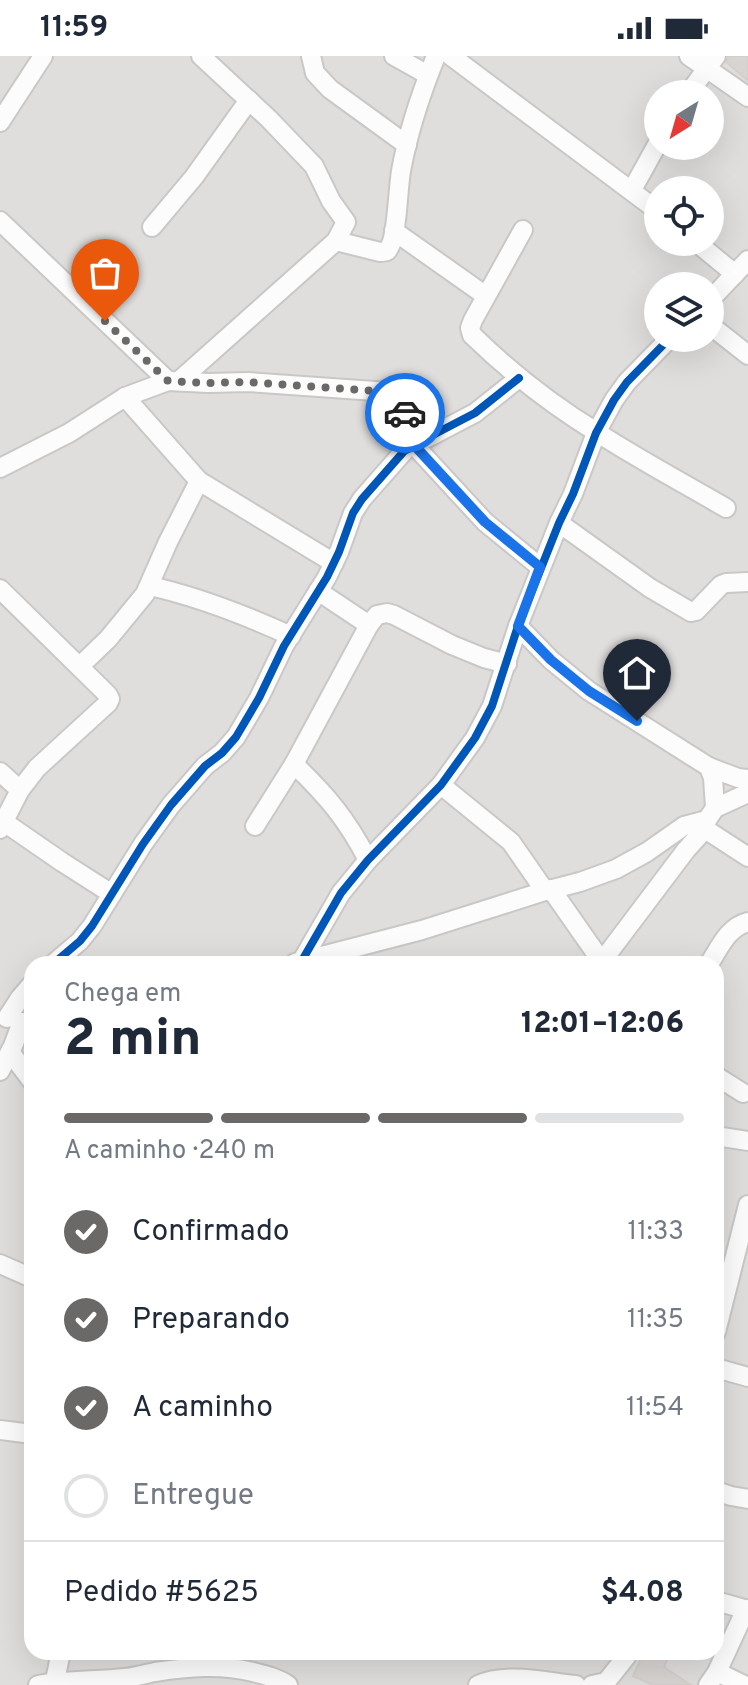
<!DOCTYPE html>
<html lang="pt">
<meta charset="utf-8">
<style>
:root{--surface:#fff;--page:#f6f6f7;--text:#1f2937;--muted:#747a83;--line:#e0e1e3;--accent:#6a6968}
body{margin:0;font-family:Overpass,sans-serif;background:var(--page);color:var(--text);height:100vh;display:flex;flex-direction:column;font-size:30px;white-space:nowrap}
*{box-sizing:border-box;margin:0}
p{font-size:26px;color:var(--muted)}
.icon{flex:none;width:44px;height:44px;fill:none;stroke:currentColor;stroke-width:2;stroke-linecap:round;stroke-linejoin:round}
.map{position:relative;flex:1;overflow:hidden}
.drawer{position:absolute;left:24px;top:900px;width:700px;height:704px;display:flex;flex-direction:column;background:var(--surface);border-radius:24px;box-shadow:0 8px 32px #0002}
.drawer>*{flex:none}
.needle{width:52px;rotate:217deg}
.controls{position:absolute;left:644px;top:24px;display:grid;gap:16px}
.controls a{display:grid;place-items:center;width:80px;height:80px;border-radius:50%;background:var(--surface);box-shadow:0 8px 32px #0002;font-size:40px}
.pin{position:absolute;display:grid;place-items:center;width:68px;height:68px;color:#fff;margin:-82px -34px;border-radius:50% 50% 50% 0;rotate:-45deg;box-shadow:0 0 8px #0007}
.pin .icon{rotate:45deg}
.courier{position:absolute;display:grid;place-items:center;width:80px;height:80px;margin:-40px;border:6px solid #1a73e8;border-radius:50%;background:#fff;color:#222;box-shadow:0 2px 10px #0007}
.head em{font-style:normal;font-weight:800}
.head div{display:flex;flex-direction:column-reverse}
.head{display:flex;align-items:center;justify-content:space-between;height:136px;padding:0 40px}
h1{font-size:52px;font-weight:800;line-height:60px}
.bar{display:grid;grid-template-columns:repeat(4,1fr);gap:12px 8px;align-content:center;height:96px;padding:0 40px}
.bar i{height:10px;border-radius:6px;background:var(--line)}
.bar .current{background:var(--accent)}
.bar p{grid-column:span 4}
.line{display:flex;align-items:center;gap:20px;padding:0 40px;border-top:2px solid var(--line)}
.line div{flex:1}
ol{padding:0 40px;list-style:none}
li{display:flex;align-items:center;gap:24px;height:88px}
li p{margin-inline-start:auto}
li .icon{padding:8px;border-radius:50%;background:var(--accent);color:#fff;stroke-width:4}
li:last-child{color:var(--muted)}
li i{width:44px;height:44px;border:4px solid var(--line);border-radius:50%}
.status{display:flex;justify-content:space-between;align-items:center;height:56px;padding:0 40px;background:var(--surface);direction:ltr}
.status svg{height:22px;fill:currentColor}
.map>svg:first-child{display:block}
.residential{fill:#dfdedc;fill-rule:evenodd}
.building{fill:#d7d4d2;stroke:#d3d0cc;stroke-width:2}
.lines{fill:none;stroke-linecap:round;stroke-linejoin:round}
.minor-casing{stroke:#c9c8c7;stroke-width:22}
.minor{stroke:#fdfcfc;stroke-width:18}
.cycleway-casing{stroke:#fff;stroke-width:13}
.cycleway{stroke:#0057b8;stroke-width:8}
.done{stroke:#6a6968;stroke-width:8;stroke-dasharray:0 14.4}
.route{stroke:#1a73e8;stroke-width:10}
</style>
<div class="status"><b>11:59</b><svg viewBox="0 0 49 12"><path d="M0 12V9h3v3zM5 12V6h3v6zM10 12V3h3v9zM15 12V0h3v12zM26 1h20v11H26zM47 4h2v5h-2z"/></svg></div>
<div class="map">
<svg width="748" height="1629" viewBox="0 0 748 1629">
<rect width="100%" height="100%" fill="#f0eeeb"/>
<path class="residential" d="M 0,0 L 748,0 L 748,1629 L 0,1629 ZM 658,38 L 710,38 L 710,90 L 658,90 ZM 658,134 L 710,134 L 710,186 L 658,186 ZM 658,230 L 710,230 L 710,282 L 658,282 ZM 32,908 L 716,908 L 716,1596 L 32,1596 Z"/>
<g class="building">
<polygon points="728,0 748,0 748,25 726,6"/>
<polygon points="644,1596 654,1596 668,1602 664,1611 691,1629 653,1629 633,1620"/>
</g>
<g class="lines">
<defs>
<g id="minor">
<polyline points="311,0 315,17 330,33 407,89"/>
<polyline points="394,0 428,19"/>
<polyline points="451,0 658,155"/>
<polyline points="689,0 748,41"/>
<polyline points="688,38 716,0"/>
<polyline points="0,66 43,0"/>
<polyline points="632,134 658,87"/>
<polyline points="0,165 168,325"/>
<polyline points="152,171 194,121 249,44"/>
<path d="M 523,174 L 473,264 L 470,272 L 472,279 C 510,316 552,349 598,377 C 640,404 683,427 726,452"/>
<polyline points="394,175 486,240"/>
<path d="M 336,185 L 380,196 C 387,195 387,197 390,190 C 397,179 398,132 401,115 C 408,76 421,37 436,0"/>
<polyline points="696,186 735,218"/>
<polyline points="710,244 748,204"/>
<polyline points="710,269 748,299"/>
<polyline points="180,324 336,185 346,166 331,145 314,110 269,63 201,0"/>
<polyline points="125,341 199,425 334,507"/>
<polyline points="414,389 485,466 540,511"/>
<polyline points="0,412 69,377 125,341 168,325 208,327 248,326 389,336 401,339 406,347 406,393"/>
<polyline points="559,467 650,532 691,556 696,555 721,529 726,527 748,526"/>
<path d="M 150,530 C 199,541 245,559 291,580"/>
<polyline points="0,533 108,639 110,643 108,647 37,712 20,734 0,773"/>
<polyline points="318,535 369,569"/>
<polyline points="518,570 551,604 589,635 709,711 738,722 748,723"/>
<polyline points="80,610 108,583 145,538 168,486 199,425"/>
<path d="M 294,708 C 327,740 346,762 368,804"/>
<polyline points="709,711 713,722 715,752"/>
<polyline points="0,716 20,734"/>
<polyline points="441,729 511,786 545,835"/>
<polyline points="4,766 62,806 112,838"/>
<polyline points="255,770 294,708 369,569 377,559 387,557 394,559 452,589 484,602 507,608"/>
<polyline points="705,773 748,801"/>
<polyline points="551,833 602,906"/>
<polyline points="295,907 422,874 545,835 580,826 616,813 647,796 684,770 707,764"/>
<polyline points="53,908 80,885 92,870 143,788 171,749 205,710 222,697 236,681 259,642 284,590 327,521 339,496 353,457 362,443 406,393 475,357 519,322"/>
<polyline points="300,908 341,837 368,804 441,729 475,682 492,650 518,570 559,467 573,438 596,377 614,344 627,326 670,282"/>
<polyline points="600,908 686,794 705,773 707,764 715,752 748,737"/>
<path d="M 709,908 C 720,891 728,871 748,866"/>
<polyline points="7,962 20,942 32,928"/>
<polyline points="10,996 32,1025"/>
<polyline points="0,1015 13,990 22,966"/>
<polyline points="716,1020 743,1037"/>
<polyline points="716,1080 748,1085"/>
<polyline points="0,1208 32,1222"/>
<polyline points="716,1276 748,1149"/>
<polyline points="716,1312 748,1321"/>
<polyline points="0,1374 32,1378"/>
<polyline points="716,1435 731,1440 748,1443"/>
<polyline points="716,1545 748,1554"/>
<polyline points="717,1616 744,1629"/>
<path d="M 38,1629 C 67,1624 96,1625 125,1622 C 135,1621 145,1618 155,1616 C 188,1611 220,1608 253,1616 C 265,1619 278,1622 288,1629"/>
<polyline points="54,1629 61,1596"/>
<path d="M 478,1629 C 507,1616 545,1626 576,1629"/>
<polyline points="592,1629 606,1626 626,1601 627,1596"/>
<polyline points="708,1629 717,1616 746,1553"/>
</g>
</defs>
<use href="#minor" class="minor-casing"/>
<use href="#minor" class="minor"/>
<defs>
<g id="cycleway">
<polyline points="53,908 80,885 92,870 143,788 171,749 205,710 222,697 236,681 259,642 284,590 327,521 339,496 353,457 362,443 406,393 475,357 519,322"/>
<polyline points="300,908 341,837 368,804 441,729 475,682 492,650 518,570 559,467 573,438 596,377 614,344 627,326 670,282"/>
</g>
</defs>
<use href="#cycleway" class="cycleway-casing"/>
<use href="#cycleway" class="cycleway"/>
</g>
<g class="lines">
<polyline class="done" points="105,265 168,325 208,327 248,326 389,336 401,339 406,347 405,357"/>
<polyline class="route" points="405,357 406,393 414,389 485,466 540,511 518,570 551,604 589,635 637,665"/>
</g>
</svg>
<div class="controls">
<a><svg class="needle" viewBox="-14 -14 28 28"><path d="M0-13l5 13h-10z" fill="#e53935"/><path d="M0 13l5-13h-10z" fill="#747a83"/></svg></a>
<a><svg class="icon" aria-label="locate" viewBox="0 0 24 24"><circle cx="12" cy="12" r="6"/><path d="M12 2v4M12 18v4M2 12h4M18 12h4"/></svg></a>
<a><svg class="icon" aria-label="layers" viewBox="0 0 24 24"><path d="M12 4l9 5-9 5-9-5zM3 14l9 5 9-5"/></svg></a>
</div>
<div class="pin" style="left:105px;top:265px;background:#ea580c"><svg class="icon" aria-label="bag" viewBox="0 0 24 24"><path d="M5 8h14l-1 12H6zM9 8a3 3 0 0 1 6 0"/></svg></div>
<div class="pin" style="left:637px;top:665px;background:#1f2937"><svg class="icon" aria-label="home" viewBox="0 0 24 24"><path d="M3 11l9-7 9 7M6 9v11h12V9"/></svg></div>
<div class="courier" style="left:405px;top:357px"><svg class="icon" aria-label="car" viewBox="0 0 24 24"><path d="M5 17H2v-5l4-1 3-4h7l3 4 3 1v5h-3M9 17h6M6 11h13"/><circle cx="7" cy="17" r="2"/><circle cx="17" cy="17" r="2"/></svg></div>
<section class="drawer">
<div class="head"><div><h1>2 min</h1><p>Chega em</p></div><em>12:01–12:06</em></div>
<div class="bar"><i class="current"></i><i class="current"></i><i class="current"></i><i></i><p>A caminho · 240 m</p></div>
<ol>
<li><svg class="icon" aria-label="check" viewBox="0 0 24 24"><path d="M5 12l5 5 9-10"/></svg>Confirmado<p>11:33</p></li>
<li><svg class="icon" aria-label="check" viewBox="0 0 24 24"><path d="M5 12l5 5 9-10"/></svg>Preparando<p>11:35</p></li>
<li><svg class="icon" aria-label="check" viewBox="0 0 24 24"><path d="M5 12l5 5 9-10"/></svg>A caminho<p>11:54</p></li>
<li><i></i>Entregue</li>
</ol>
<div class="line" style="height:104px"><div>Pedido #5625</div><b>$4.08</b></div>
</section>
</div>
